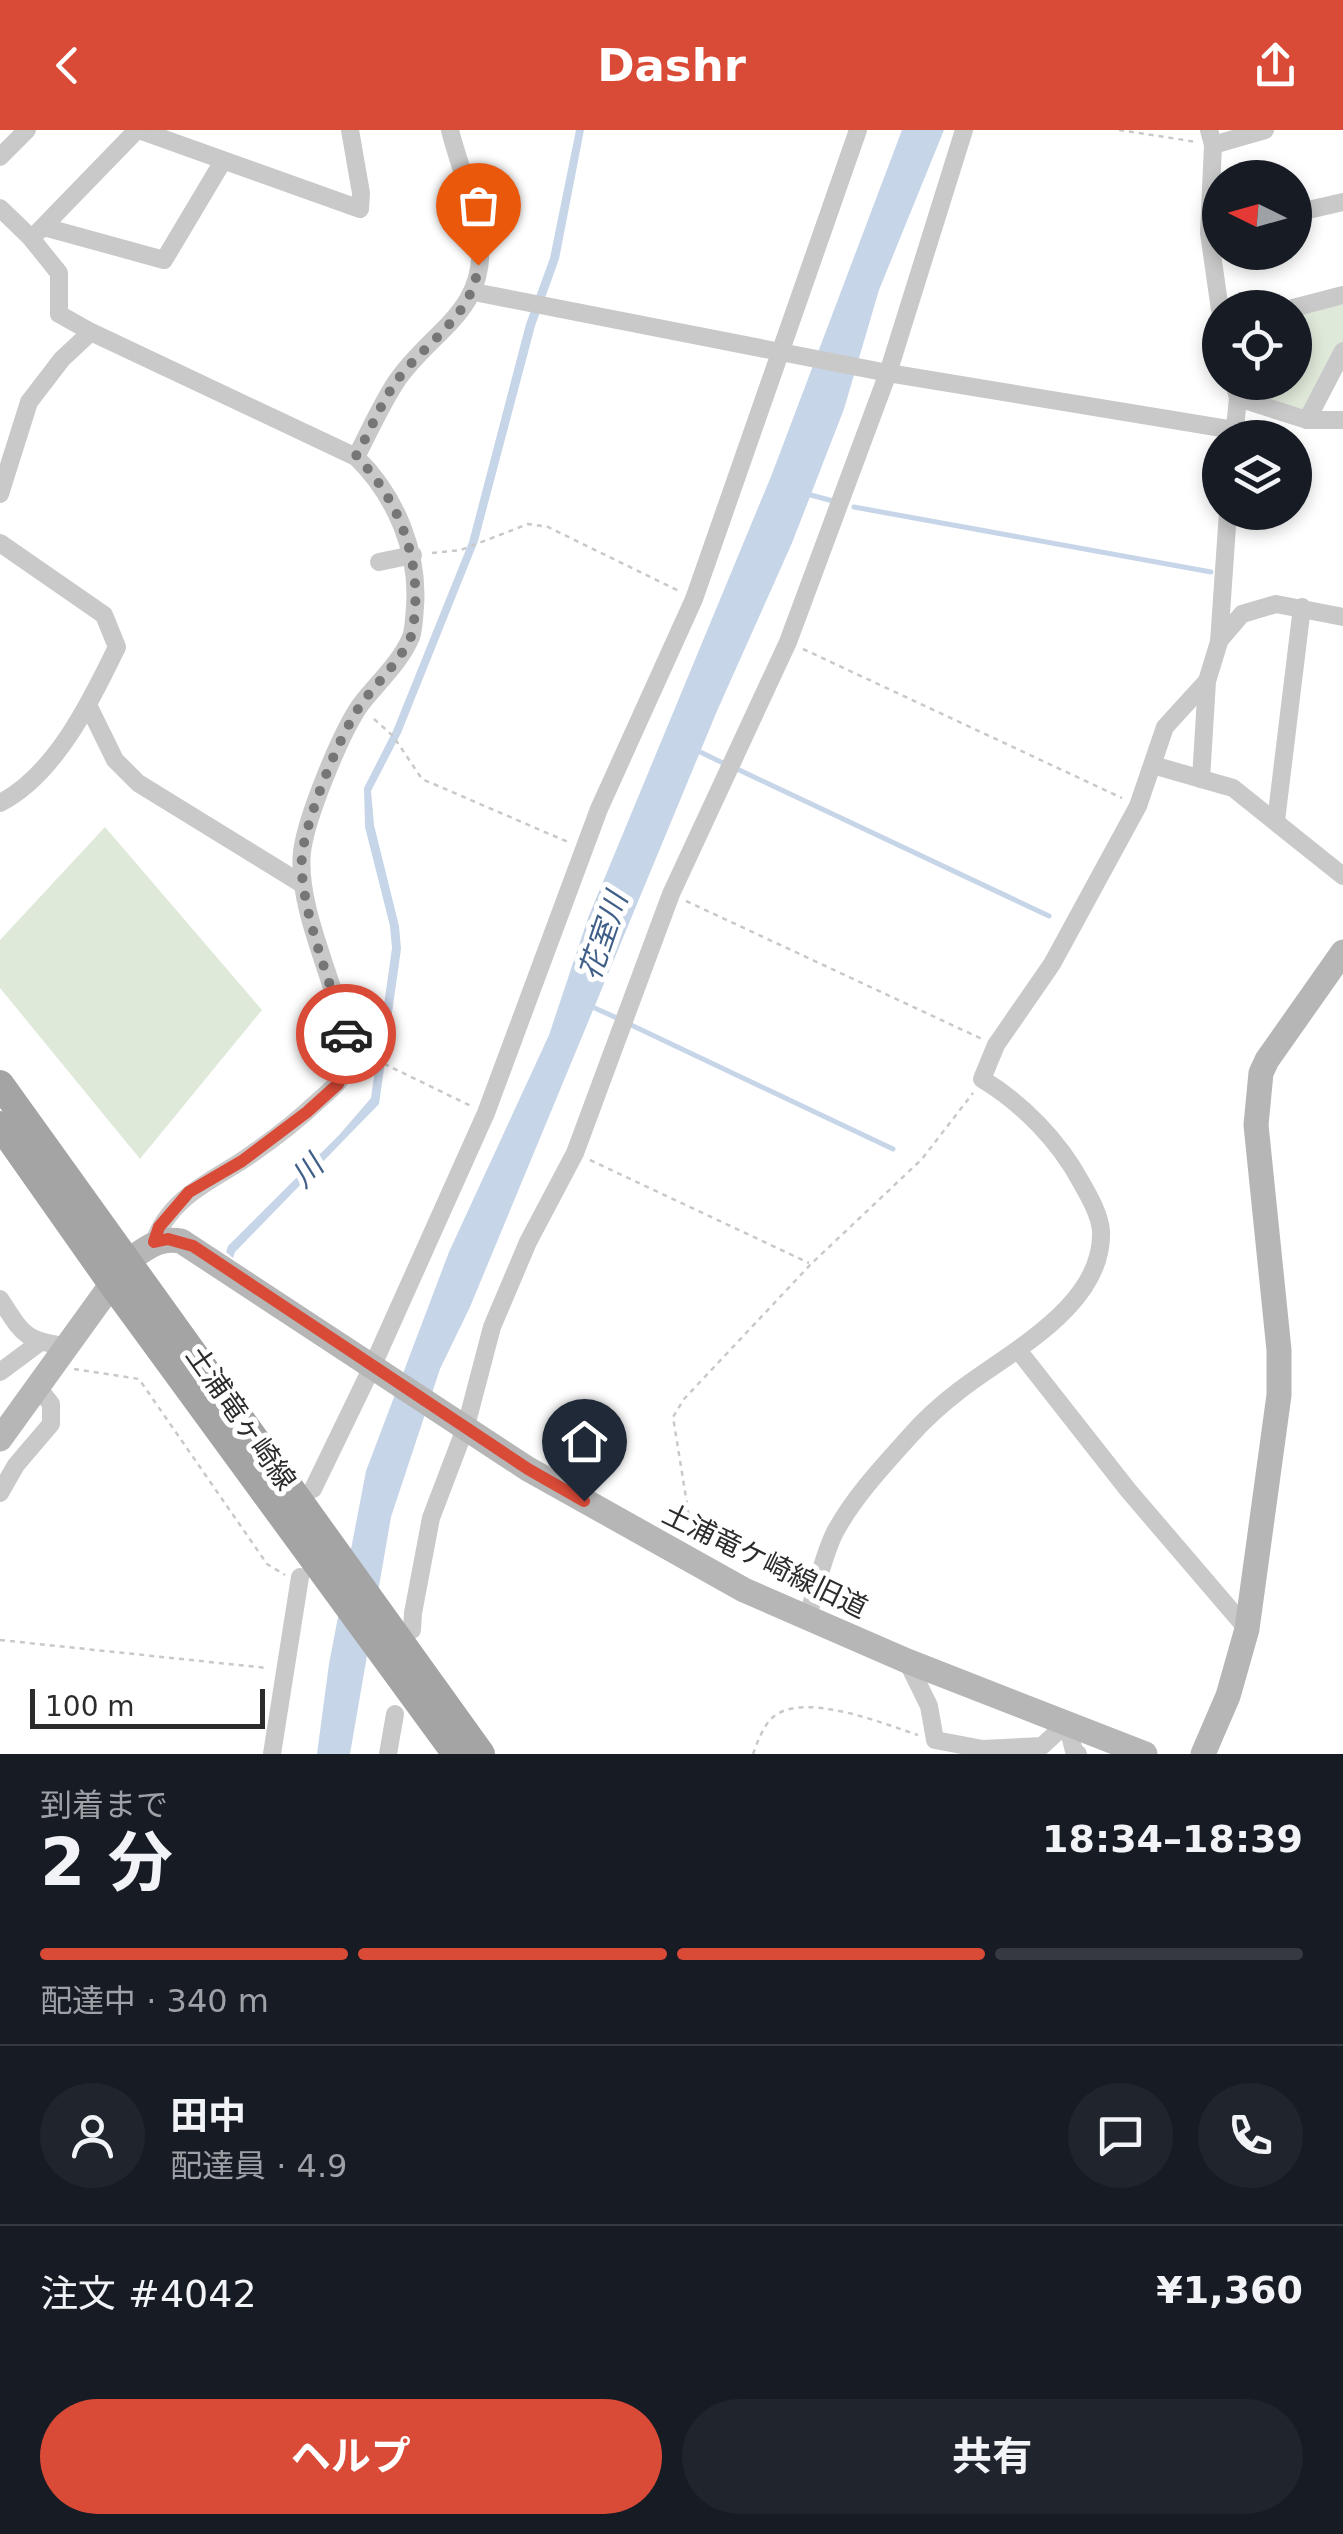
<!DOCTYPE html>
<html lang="ja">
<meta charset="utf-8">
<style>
:root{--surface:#171b24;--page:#20242c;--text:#f1f3f6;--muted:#9ea1a6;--line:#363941;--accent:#d94a37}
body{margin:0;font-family:"DejaVu Sans","Noto Sans JP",sans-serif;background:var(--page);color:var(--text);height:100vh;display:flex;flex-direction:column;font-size:38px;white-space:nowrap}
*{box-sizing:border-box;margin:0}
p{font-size:32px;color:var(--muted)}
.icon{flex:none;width:55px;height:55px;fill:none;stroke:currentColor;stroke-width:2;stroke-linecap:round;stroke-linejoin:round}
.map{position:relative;height:1624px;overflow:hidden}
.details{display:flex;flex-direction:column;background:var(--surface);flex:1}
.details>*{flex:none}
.needle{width:65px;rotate:275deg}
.controls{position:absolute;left:1202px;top:30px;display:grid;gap:20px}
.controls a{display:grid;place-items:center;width:110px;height:110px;border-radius:50%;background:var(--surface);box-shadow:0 5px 15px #0003;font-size:50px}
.scale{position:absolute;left:30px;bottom:25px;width:235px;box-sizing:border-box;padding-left:10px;border:5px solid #2c2c2c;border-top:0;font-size:28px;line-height:35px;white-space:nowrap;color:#2c2c2c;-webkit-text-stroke:8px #fff;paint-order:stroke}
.pin{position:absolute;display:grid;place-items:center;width:85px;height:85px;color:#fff;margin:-102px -42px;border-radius:50% 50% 50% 0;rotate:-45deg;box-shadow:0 0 10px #0007}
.pin .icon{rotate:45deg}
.courier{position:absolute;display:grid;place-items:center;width:100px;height:100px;margin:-50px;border:8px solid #d94a37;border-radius:50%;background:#fff;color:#222;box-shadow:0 2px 12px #0007}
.headline em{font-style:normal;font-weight:700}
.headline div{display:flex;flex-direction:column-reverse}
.headline{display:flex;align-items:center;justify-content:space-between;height:170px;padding:0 40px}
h1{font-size:65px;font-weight:700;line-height:75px}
.bar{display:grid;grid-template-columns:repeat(4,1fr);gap:15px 10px;align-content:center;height:120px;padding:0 40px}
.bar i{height:12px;border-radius:8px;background:var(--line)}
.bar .current{background:var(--accent)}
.bar p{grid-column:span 4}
.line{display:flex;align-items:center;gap:25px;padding:0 40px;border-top:2px solid var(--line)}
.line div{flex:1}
.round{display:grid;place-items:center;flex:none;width:105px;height:105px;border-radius:52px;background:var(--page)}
.primary-button{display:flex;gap:20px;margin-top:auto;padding:20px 40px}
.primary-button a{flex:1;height:115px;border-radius:60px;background:var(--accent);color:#fff;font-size:40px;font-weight:700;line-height:115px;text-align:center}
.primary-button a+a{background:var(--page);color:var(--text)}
header{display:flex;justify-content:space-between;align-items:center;height:130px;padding:0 40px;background:var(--accent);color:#fff;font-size:45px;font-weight:700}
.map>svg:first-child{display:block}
.green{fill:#dfe9da}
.water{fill:#c7d5e8}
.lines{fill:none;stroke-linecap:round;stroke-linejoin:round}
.stream{stroke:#c7d5e8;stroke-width:5}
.path{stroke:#c9c9c9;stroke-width:2.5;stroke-dasharray:5 5;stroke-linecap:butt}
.street{stroke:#c9c9c9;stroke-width:18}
.secondary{stroke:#b6b6b6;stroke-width:25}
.primary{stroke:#a4a4a4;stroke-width:28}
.done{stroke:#767676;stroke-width:10;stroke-dasharray:0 18}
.route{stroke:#d94a37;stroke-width:12}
.labels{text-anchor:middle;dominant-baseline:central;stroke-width:10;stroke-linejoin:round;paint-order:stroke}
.street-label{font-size:28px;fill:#2c2c2c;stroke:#fff}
.water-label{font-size:30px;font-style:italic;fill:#405f88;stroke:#fff}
</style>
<header><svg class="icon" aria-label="back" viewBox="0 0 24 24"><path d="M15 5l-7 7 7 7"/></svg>Dashr<svg class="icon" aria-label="share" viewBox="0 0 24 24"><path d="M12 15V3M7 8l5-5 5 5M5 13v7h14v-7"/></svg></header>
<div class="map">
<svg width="1343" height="1624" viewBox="0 0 1343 1624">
<rect width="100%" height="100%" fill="#fff"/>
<g class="green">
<polygon points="1343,165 1343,221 1307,290 1263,278 1234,253 1295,252 1295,178"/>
<polygon points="105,697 262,880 140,1029 0,858 0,810"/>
</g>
<g class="water">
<polygon points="576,0 584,0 559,129 535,196 478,411 401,603 371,661 374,695 399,796 401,819 379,974 235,1122 233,1128 226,1122 228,1116 340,1004 371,968 392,818 390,796 365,697 364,658 393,601 469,412 526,194 550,128"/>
<polygon points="902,0 944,0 879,160 844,279 792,413 717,581 470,1177 440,1239 391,1387 350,1624 317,1624 329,1534 366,1341 449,1122 549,905 588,788 772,344"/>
</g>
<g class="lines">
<g class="stream">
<polyline points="807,364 833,371"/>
<polyline points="854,377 1211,442"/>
<polyline points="694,619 725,634"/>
<polyline points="735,638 1049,786"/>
<polyline points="588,875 619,889"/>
<polyline points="629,894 893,1019"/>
</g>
<g class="path">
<polyline points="1119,0 1197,12"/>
<polyline points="432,423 461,420 528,394 548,397 679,461"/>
<polyline points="803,519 1122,668"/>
<polyline points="374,589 393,606 422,649 568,712"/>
<polyline points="686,771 982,909"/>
<polyline points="366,925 471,976"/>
<polyline points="590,1030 809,1133"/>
<polyline points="74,1239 139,1249 267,1434 285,1445"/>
<polyline points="692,1405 673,1287 684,1269 811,1134 922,1029 973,963"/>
<polyline points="0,1510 267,1538"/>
<path d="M 753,1624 C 757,1613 763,1597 771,1589 C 800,1559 884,1594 918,1605"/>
</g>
<g class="street">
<polyline points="139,0 360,79 361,63 350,0"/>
<polyline points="1209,0 1213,15 1209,103 1220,180"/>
<polyline points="1213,15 1265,0"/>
<polyline points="0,27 27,0"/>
<path d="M 0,78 L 30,107 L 59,143 L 59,184 L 91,202 L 356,327 C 396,366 419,422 415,477 C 414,487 414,499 411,507 C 400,533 378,552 361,574 C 341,602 306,688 302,722 C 297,769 325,831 338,877 C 343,894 352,918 347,936 C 343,951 329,961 318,971 C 295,993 267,1014 240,1032 C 205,1054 169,1070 154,1112"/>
<polyline points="1295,83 1343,72"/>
<polyline points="44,97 164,130 223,31"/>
<polyline points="39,101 137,0"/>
<polyline points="474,162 888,243 1234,300"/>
<polyline points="1293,178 1343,165"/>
<polyline points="1238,268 1307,290 1343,290"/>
<polyline points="1307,290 1343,221"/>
<polyline points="1234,308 1238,268 1234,252"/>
<path d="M 356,327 C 369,302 381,275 396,252 C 429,202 486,183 480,112 C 476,73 459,37 450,0"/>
<polyline points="0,364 29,272 62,229 91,202"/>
<path d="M 0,413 L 104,485 L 117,517 C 91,571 55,645 0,673"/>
<polyline points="379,432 413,425"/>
<polyline points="1219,511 1242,484 1276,474 1343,487"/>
<polyline points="89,577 115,630 138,653 302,754"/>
<polyline points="1153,635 1233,658 1343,746"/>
<polyline points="1201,649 1207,551 1219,512 1228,382"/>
<polyline points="1276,691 1302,477"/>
<path d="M 0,1169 C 22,1202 23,1211 65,1216"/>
<polyline points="1018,1220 1128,1360 1247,1499"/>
<polyline points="0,1242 39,1213"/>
<polyline points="313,1359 373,1235 486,983 599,679 694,469 858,0"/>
<polyline points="0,1363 16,1335 51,1294 51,1274 37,1256"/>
<path d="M 807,1489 C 816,1461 822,1428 835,1402 C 854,1367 883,1336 910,1306 C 924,1290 943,1273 960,1260 C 1009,1222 1104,1176 1101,1101 C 1100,1085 1089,1066 1081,1052 C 1059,1011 1022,973 982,949 L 996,915 L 1052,834 L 1138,676 L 1165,597 L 1207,551"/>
<polyline points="412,1500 413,1483 431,1388 466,1296 492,1197 528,1112 575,1023 671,764 788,512 888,243 964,0"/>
<polyline points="907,1531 929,1576 935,1610 983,1619 1042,1616 1067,1593 1074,1621 1078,1624"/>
<polyline points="272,1624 300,1447"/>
<polyline points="388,1624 395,1584"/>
</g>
<g class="secondary">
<path d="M 0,1309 L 129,1130 C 147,1118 159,1107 181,1111 L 528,1339 L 744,1460 L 907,1531 L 1145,1624"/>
<polyline points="1203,1624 1228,1566 1247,1499 1279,1265 1279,1220 1256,995 1261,943 1267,930 1343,822"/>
</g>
<g class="primary">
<polyline points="0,954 481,1624"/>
<polyline points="0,995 112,1154 456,1624"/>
</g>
</g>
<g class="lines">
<path class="done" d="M 346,904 C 332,857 294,764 303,718 C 310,681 338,608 360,576 C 376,553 397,535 410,509 C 414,500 414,489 415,479 C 419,423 396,366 356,326 C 370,302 381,272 398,249 C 426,212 474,185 478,135"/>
<polyline class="route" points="346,904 348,935 338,954 307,982 242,1031 189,1062 159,1097 154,1112 168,1109 193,1116 528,1339 584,1371"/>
</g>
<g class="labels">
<g class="street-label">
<text transform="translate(241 1288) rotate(55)">土浦竜ヶ崎線</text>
<text transform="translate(765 1431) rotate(26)">土浦竜ケ崎線旧道</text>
</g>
<g class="water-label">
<text transform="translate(603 806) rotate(-71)">花室川</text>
<text transform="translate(307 1041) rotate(-46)">川</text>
</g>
</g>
</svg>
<div class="controls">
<a><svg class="needle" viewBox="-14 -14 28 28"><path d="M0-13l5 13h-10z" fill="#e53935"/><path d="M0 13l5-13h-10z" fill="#9ea1a6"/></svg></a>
<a><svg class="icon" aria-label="locate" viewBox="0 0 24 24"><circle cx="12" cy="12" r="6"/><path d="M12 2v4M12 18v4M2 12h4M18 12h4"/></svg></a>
<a><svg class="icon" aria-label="layers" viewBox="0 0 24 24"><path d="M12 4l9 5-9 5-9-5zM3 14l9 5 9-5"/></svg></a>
</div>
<div class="scale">100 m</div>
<div class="pin" style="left:478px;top:135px;background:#ea580c"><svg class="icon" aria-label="bag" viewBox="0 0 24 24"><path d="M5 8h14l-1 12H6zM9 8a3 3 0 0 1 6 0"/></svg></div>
<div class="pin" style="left:584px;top:1371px;background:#1f2937"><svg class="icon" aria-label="home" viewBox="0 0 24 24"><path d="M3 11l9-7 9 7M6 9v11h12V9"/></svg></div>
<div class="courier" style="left:346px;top:904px"><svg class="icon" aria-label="car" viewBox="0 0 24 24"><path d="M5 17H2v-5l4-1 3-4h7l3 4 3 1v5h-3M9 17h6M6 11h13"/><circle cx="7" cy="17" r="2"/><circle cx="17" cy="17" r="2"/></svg></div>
</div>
<section class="details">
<div class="headline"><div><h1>2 分</h1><p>到着まで</p></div><em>18:34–18:39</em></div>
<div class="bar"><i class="current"></i><i class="current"></i><i class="current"></i><i></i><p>配達中 · 340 m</p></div>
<div class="line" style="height:180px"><a class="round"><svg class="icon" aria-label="person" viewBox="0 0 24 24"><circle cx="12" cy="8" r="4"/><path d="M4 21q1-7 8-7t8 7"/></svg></a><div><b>田中</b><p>配達員 · 4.9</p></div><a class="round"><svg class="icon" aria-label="chat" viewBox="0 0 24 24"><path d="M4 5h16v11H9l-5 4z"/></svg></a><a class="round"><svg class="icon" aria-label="phone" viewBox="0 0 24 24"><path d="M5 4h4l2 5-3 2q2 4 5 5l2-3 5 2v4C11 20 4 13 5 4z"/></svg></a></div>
<div class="line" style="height:130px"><div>注文 #4042</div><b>¥1,360</b></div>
<div class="primary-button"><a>ヘルプ</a><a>共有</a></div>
</section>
